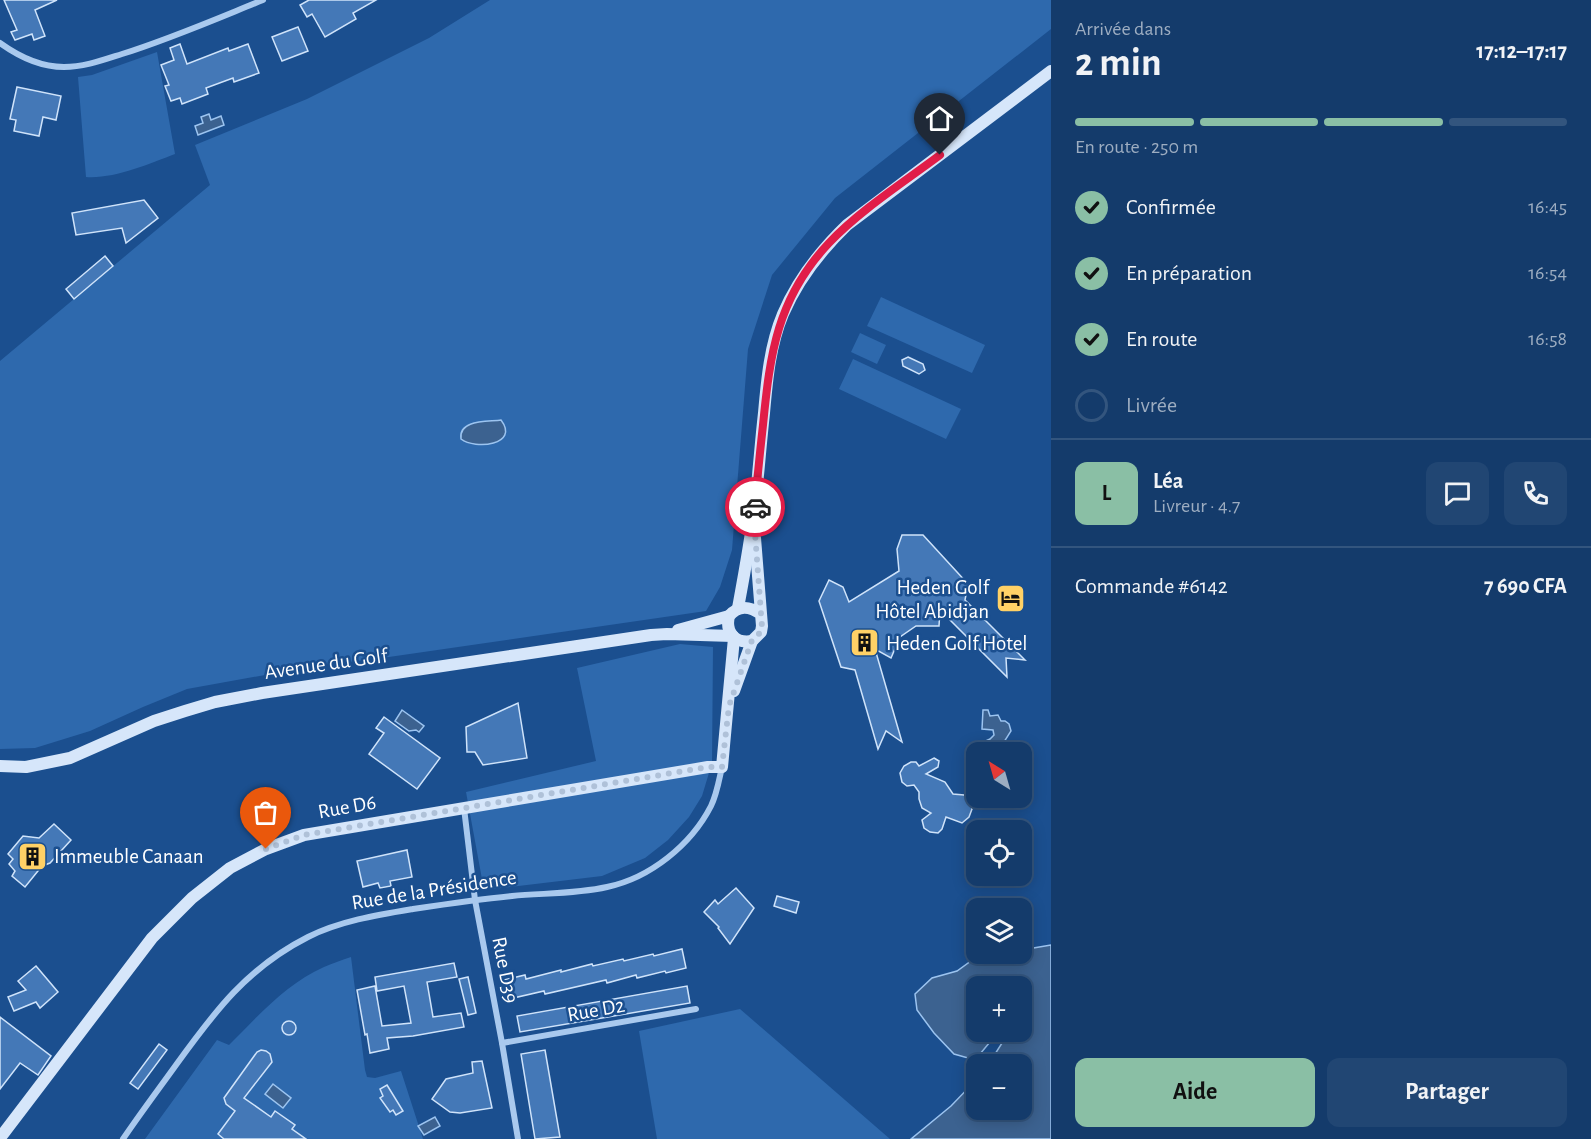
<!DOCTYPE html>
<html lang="fr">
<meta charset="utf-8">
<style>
:root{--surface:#143b6b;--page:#214673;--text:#f1f3f6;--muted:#9dadc1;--line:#33557e;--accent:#8abfa5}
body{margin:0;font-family:"Alegreya Sans",sans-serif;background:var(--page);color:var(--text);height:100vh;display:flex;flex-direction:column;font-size:22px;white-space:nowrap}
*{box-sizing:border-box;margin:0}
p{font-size:20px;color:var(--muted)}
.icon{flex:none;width:33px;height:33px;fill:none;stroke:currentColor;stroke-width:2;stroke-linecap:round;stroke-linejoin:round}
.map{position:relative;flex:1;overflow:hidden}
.drawer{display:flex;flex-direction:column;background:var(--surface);width:540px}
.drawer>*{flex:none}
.needle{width:39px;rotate:323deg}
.buttons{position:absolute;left:966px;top:742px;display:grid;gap:12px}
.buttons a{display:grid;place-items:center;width:66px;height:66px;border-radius:12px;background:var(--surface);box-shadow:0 3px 15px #0003,0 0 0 2px var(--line);font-size:30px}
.pin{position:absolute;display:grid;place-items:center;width:51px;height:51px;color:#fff;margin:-62px -26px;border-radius:50% 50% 50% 0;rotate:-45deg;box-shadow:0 0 6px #0007}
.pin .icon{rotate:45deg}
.courier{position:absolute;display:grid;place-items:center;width:60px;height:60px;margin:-30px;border:4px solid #e11d48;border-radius:50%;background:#fff;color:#222;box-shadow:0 2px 8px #0007}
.summary em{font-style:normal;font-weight:700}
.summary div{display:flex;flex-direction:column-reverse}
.summary{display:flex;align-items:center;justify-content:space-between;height:102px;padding:0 24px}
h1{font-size:39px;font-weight:700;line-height:45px}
.bar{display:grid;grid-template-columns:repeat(4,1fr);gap:9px 6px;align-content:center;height:72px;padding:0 24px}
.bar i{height:8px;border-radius:4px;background:var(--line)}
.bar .current{background:var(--accent)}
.bar p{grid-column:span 4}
.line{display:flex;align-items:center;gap:15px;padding:0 24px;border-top:2px solid var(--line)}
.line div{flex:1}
.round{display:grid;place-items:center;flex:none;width:63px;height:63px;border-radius:12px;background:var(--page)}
ol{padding:0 24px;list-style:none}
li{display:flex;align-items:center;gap:18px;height:66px}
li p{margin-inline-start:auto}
li .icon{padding:6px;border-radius:50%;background:var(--accent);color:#111;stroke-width:4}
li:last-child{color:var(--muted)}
li i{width:33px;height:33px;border:3px solid var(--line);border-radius:50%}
.primary-button{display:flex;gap:12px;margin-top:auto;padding:12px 24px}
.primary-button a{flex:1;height:69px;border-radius:12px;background:var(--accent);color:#111;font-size:24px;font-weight:700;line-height:69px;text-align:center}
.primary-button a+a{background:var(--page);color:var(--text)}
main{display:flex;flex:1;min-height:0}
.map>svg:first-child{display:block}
.green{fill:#2e69ad}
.water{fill:#3c6290;stroke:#9cc4f0;stroke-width:1.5;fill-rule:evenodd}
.building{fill:#4478b7;stroke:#cfe3fa;stroke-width:1.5}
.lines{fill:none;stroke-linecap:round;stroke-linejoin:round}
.street{stroke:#a9c9ee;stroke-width:6}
.secondary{stroke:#d6e6fa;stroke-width:12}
.done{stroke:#afc1d8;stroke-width:6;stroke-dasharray:0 10.8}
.route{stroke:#e11d48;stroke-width:8}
.labels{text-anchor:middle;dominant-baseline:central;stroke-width:5;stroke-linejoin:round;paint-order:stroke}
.poi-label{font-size:21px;fill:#fff;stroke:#1b4f8f;text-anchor:start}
.street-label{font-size:21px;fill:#fff;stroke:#1b4f8f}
</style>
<main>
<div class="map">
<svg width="1051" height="1139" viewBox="0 0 1051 1139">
<rect width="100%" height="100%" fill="#1b4f8f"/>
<g class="green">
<polygon points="490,0 1051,0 1051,29 835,198 772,275 748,349 732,550 720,587 706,611 375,659 320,665 187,689 143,707 90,731 35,748 0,749 0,361 210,185 195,145 307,99 429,38"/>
<path d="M 157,52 L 175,154 C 149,164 114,179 86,177 L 78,77 L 92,75 Z"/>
<polygon points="881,297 985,345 972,373 867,326"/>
<polygon points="860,333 886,345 877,364 851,352"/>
<polygon points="853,359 961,409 946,439 839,389"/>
<polygon points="680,644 713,647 712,763 702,796 689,817 668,840 645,858 602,876 484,890 466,792 596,761 577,668"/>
<path d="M 351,957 L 365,1070 L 367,1077 L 375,1078 L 401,1071 L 423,1139 L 145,1139 L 217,1040 L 229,1045 C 258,1016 286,984 324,967 C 333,963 342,960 351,957 Z"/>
<polygon points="740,1009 890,1139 657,1139 639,1031"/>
</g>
<g class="water">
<polygon points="209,114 211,120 221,116 224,125 198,135 195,126 203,123 201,117"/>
<path d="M 501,420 C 520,445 475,450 461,439 C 458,419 489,422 501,420 Z"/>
<polygon points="402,710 424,726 419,732 416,730 409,731 395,721"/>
<polygon points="983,710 988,710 990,716 998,715 1001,721 1005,721 1009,724 1011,731 1002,745 1001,750 998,753 978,753 979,744 990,739 994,735 993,730 982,729"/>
<path d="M 1051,945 L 1051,1139 L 911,1139 L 951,1106 L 976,1080 L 976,1110 L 1022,1110 L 1022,1065 L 988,1065 L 1004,1040 L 990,1042 L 975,1060 L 954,1054 L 934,1033 L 917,1010 L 915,994 L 932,978 L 957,971 L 971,961 L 1002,954 L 1022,954 L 1022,950 ZM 976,987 L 1022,987 L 1022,1032 L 976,1032 Z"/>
<polygon points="273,1084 291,1098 283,1108 265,1094"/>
<polygon points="435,1117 440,1126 424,1135 418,1126"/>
</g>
<g class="building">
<polygon points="4,0 57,0 35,10 45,36 34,40 32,34 15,40 11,32 17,30"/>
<polygon points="309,0 376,0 353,13 356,19 325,37 312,14 307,17 300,5"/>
<polygon points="298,27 308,51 282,61 272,37"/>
<polygon points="180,44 187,64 228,48 229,51 248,44 259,73 234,82 233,78 206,88 208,94 182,104 180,98 171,101 165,86 169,85 161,65 174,60 170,48"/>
<polygon points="17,87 61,96 56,120 43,117 39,136 14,131 16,120 10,119"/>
<polygon points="144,200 158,218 126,243 122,228 76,235 72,213"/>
<polygon points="105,256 113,266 74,299 66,289"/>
<polygon points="908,357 923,364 925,370 919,374 903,366 902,360"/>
<polygon points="902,535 923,535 968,584 965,600 1025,660 1006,658 1007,677 940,610 939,626 916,626 900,637 891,658 875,649 902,742 886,731 878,749 855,670 841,667 819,601 829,580 843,587 849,602 899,571 897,549"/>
<polygon points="518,703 527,758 483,765 475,752 467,752 466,727"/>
<polygon points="384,717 440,758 417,789 369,754 384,733 376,728"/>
<polygon points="934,758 939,761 938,767 926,774 945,782 953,794 964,795 970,801 972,809 969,817 962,823 946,817 942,829 938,833 930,832 924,828 922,820 931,813 922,808 919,799 919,792 914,785 907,786 902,782 900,773 904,766 911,762 916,762 919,766"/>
<polygon points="54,824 71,840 50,863 42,866 25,887 12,876 15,871 9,864 13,859 8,854 23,836 39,838"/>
<polygon points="407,850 412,877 390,881 391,886 380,888 378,883 363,887 357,861"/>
<polygon points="736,888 754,908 730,944 718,928 719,927 704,912 715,900 718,904"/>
<polygon points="777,896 799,902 796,913 774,906"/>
<polygon points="682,949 686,968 666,973 665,971 637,978 636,975 607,983 606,980 545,994 544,991 509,999 504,980 525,975 526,979 561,970 561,972 592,964 593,966 623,959 624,961 653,954 654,956"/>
<polygon points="454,963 457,977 427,982 433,1017 461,1013 464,1027 413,1036 387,1038 389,1049 370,1053 367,1034 365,1035 357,990 375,986 382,1026 411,1023 404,986 377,991 375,977"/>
<polygon points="36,966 58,992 40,1008 36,1002 14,1011 8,997 26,990 18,981"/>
<polygon points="468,977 476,1013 468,1015 459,979"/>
<polygon points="687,986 690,1003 520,1032 517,1016"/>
<polygon points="0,1017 51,1056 38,1075 20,1063 0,1089"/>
<circle cx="289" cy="1028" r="7"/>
<polygon points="159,1044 167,1050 138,1089 130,1083"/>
<polygon points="261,1050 266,1051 270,1054 272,1062 244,1098 271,1117 275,1111 295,1125 292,1129 306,1139 224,1139 218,1134 235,1111 226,1104 224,1098 257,1052"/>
<polygon points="545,1050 560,1137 535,1139 521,1054"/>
<polygon points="482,1061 492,1108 460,1113 450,1112 432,1099 446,1079 473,1073 472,1062"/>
<polygon points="387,1085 403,1111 396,1115 393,1110 390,1112 380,1098 383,1096 380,1089"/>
</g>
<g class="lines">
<g class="street">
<path d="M 0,43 C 18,56 40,67 64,67 C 84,67 103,60 122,54 C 170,39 216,19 263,0"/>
<polyline points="464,808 475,900 502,1043 518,1139"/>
<polyline points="502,1043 696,1009"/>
<path d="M 123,1139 C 140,1114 158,1090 176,1065 C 215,1011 247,968 308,937 C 340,921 377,915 413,909 C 446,904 479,899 512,896 C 543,893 576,894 607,887 C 650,878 691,845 711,806 C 717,794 719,780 722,767"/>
</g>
<g class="secondary">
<path d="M 755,538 L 762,626 L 761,632 L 752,641 C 735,644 725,632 729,616 C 739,605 749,606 761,614"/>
<path d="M 738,608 C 745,570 752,533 756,495 C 759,467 761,440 764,413 C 767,379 770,345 783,314 C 798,279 820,251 847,225 L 1051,71"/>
<polyline points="678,630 729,616"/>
<polyline points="734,691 752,641"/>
<polyline points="0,766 26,767 70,758 154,721 185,711 215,702 262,693 651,635 667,634 733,636"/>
<polyline points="0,1138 152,938 192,898 230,868 266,849 304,835 708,767 722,767 734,638"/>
</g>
</g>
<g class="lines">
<polyline class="done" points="266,849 304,835 708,767 722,767 729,706 752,640 761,632 762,627 754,519 755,507"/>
<path class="route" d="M 755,507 C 757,480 760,452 763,425 C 770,354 777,298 829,243 C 859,211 904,182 940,155"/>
</g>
<defs>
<symbol id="hotel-square" viewBox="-11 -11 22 22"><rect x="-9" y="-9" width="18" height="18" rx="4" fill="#ffd166" stroke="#1b4f8f"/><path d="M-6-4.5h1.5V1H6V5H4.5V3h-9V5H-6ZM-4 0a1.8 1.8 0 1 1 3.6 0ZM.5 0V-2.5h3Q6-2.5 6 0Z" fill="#111"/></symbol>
<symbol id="building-square" viewBox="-11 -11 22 22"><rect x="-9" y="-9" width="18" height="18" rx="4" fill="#ffd166" stroke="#1b4f8f"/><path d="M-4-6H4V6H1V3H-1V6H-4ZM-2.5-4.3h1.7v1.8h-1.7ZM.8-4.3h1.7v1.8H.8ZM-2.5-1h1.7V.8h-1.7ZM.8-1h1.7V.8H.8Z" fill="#111"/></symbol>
</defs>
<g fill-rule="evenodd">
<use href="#hotel-square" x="994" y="582" width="33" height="33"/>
<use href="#building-square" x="848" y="626" width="33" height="33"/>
<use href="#building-square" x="16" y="840" width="33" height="33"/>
</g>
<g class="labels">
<g class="poi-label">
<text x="989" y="587" text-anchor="end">Heden Golf<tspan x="989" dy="24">Hôtel Abidjan</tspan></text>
<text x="886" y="643">Heden Golf Hotel</text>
<text x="54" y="856">Immeuble Canaan</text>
</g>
<g class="street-label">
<text transform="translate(326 664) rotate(-8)">Avenue du Golf</text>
<text transform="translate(347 807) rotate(-10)">Rue D6</text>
<text transform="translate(434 890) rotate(-9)">Rue de la Présidence</text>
<text transform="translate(505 970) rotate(79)">Rue D39</text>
<text transform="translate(596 1010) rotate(-10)">Rue D2</text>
</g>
</g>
</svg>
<div class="buttons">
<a><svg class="needle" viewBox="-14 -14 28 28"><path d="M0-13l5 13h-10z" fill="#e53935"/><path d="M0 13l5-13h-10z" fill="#9dadc1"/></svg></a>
<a><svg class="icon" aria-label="locate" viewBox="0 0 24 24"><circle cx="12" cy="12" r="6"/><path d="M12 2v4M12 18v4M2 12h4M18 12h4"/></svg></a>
<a><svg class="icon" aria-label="layers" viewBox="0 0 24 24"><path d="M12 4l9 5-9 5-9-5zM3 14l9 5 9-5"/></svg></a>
<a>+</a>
<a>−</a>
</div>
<div class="pin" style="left:266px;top:849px;background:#ea580c"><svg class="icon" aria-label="bag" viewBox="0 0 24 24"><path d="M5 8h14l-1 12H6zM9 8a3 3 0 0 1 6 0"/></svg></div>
<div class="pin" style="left:940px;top:155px;background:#1f2937"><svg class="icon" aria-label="home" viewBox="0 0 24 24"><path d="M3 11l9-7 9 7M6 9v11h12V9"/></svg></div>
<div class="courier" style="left:755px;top:507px"><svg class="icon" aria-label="car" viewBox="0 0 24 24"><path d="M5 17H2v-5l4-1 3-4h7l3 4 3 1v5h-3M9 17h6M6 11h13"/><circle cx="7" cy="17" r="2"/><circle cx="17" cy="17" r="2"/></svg></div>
</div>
<section class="drawer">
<div class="summary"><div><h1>2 min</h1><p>Arrivée dans</p></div><em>17:12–17:17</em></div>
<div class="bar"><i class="current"></i><i class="current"></i><i class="current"></i><i></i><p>En route · 250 m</p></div>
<ol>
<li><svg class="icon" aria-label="check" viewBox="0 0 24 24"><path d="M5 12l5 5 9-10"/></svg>Confirmée<p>16:45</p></li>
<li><svg class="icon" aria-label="check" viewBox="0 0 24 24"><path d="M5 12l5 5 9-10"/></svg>En préparation<p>16:54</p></li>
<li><svg class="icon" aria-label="check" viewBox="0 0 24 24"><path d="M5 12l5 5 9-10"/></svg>En route<p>16:58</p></li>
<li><i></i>Livrée</li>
</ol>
<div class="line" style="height:108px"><b class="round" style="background:var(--accent);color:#111">L</b><div><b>Léa</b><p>Livreur · 4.7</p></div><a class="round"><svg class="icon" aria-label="chat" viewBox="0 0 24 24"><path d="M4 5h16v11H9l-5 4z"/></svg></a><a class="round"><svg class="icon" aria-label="phone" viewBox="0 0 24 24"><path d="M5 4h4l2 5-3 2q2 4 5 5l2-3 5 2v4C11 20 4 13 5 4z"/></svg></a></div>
<div class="line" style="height:78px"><div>Commande #6142</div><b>7 690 CFA</b></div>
<div class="primary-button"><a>Aide</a><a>Partager</a></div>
</section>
</main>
